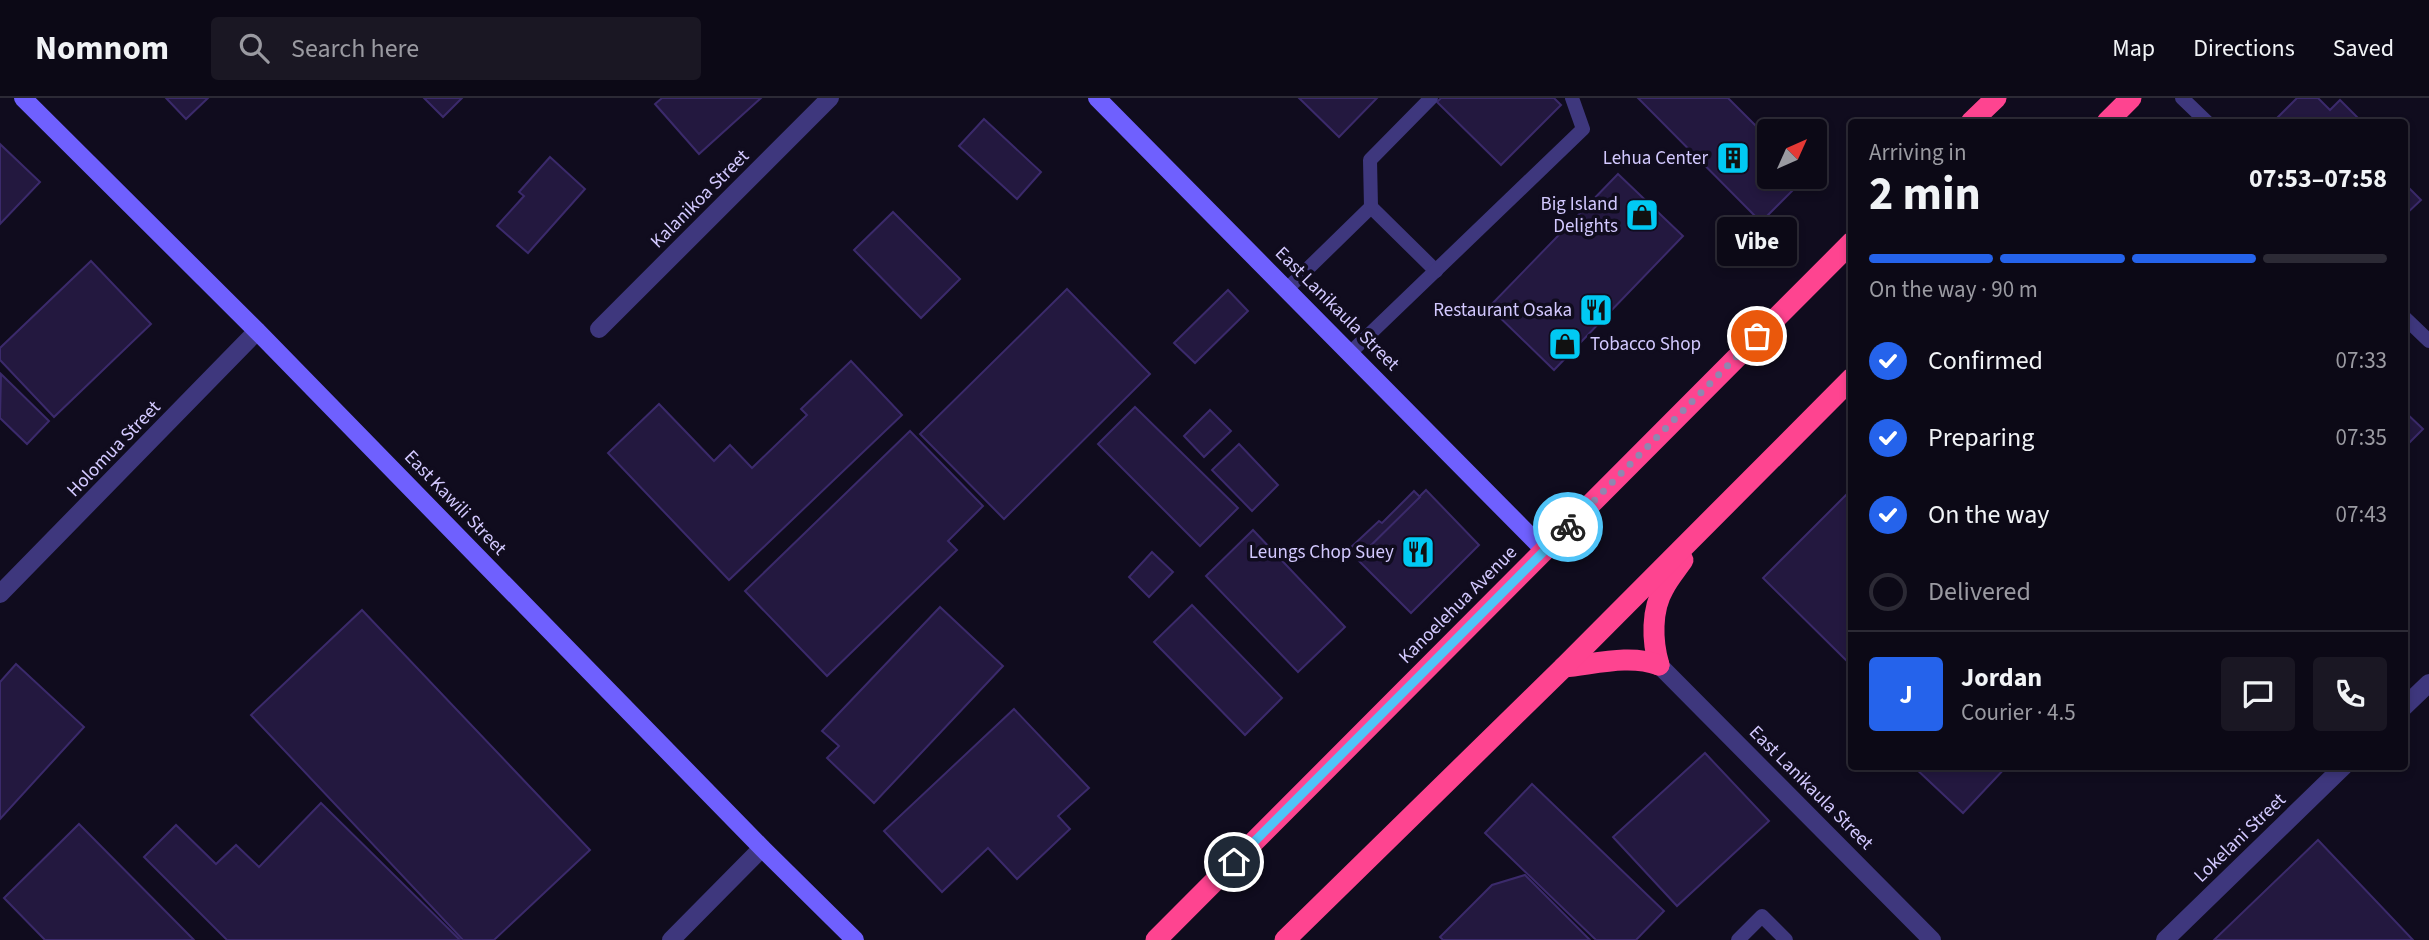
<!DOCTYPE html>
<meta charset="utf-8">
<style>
:root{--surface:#0c0916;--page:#1a1723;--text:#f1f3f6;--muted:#9a9aa1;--line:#2c2a35;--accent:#2563eb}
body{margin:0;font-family:"Source Sans 3",sans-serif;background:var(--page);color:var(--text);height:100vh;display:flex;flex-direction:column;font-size:26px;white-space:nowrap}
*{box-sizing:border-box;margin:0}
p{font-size:23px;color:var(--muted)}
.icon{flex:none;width:38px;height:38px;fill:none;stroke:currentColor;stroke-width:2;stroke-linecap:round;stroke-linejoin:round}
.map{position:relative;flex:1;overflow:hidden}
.details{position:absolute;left:1848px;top:21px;width:560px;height:651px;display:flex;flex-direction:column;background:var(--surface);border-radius:7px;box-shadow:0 4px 10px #0003,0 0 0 2px var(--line)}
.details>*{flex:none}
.needle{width:46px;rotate:45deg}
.tools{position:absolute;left:1757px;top:21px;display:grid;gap:14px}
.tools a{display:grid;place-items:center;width:70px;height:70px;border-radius:7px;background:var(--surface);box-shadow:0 4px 10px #0003,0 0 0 2px var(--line);font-size:35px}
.pin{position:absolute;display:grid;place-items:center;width:60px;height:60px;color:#fff;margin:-30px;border:4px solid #fff;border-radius:50%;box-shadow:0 2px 7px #0007}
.courier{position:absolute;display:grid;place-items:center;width:70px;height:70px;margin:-35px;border:5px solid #4fc3f7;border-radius:50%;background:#fff;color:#222;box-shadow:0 2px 9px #0007}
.bubble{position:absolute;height:49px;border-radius:7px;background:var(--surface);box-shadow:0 4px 10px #0003,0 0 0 2px var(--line);font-size:23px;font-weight:700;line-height:49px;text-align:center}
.overview em{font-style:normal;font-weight:700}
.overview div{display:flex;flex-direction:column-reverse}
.overview{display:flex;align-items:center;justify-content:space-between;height:119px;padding:0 21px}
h1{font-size:46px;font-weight:700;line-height:52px}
.bar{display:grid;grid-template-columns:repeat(4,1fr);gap:10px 7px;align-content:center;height:84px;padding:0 21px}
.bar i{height:9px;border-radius:5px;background:var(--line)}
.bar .selected{background:var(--accent)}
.bar p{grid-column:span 4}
.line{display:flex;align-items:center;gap:18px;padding:0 21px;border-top:2px solid var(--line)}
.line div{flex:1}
.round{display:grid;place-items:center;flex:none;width:74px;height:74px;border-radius:7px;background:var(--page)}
ol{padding:0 21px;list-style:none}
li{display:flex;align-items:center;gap:21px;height:77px}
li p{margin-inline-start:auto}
li .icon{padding:7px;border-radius:50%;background:var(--accent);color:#fff;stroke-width:4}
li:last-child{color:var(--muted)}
li i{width:38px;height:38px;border:4px solid var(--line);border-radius:50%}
header{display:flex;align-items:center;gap:42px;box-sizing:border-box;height:98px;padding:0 35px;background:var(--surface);border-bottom:2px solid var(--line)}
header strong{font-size:33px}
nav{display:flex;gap:38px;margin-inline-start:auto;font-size:24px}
.search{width:490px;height:63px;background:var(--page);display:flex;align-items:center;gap:18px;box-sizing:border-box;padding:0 24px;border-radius:7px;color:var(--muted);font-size:26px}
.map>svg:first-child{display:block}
.building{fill:#23183f;stroke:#3b2a6b;stroke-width:2}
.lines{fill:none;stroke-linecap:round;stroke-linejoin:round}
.lane{stroke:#3e377d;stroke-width:14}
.street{stroke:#3e377d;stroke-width:18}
.secondary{stroke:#6f60fe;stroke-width:18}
.highway{stroke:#fe4490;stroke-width:21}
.done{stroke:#8f87b0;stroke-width:7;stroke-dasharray:0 12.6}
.route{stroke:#4fc3f7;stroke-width:9}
.labels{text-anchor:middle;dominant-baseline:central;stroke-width:7;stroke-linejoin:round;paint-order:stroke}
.poi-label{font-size:19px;fill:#d3c9ff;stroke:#100c1e;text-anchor:end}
.street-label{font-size:19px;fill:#d3c9ff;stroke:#100c1e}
</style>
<header>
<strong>Nomnom</strong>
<div class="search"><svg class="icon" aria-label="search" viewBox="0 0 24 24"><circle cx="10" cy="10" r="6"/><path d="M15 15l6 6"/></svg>Search here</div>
<nav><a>Map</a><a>Directions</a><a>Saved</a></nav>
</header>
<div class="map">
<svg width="2429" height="842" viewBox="0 0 2429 842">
<rect width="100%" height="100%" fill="#100c1e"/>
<g class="building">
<polygon points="166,0 208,0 186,21"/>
<polygon points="424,0 462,0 443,19"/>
<polygon points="662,0 761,0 699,56 655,6"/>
<polygon points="1299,0 1377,0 1339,39"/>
<polygon points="1441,0 1554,0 1561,7 1501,67 1437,4"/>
<polygon points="1638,0 1728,0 1769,41 1769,79 1806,79 1761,124"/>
<polygon points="2297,0 2318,0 2330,12 2340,2 2362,24 2273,24"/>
<polygon points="984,21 1041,74 1017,101 959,48"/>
<polygon points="0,46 40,84 0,126"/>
<polygon points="550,59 585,91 528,155 497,128 524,98 519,94"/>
<polygon points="1618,76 1683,138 1554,272 1489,209"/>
<polygon points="2404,85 2421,102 2404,118"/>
<polygon points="893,114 960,181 921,220 854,152"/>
<polygon points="91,163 151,226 54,319 0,262 0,250"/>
<polygon points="1067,191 1150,276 1004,421 920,336"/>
<polygon points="1228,192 1248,213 1195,265 1174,245"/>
<polygon points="851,263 902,317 729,482 608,355 659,306 714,363 730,347 752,370 807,317 801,311"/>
<polygon points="1,276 49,323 27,346 0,320"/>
<polygon points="1135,309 1238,410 1200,448 1098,346"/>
<polygon points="1210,312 1231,333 1204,359 1184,338"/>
<polygon points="2404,313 2423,331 2404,350"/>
<polygon points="910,333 983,408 948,443 957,452 827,578 745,493"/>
<polygon points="1239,346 1278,387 1252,413 1212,372"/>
<polygon points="1852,391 1852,568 1763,480"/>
<polygon points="1426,392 1479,447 1411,515 1357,461"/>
<polygon points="1414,393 1420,399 1357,461 1348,452 1379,423 1382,425"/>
<polygon points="1253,432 1345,529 1298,574 1206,478"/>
<polygon points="1152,454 1173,474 1149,499 1129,479"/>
<polygon points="1192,507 1282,600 1245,637 1154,544"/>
<polygon points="940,509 1003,568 874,705 827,660 839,648 822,633"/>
<polygon points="362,512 590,752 494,842 463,842 251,617"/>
<polygon points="16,566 84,629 0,721 0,584"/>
<polygon points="1014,611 1089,690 1058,718 1070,731 1017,781 988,750 942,794 884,733"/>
<polygon points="1705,655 1769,723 1677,808 1613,739"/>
<polygon points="1913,668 2007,668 1963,715"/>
<polygon points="1532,686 1664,813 1636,842 1596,842 1485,735"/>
<polygon points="321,705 460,842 227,842 144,759 176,727 216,766 236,747 259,769"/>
<polygon points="79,726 194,842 45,842 4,800"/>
<polygon points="2318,742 2413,842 2214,842"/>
<polygon points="1525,777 1590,842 1443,842 1440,839 1492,787"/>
</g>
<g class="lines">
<g class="lane">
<polyline points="2182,0 2207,24"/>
<polyline points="1371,109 1436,173"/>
<polyline points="1287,191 1371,109 1370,62 1431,0"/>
<polyline points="2404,219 2429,243"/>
<polyline points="1351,254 1583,31 1572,0"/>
<polyline points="1738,842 1762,818 1786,842"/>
</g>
<g class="street">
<polyline points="599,231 830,0"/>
<polyline points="0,496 257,233"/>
<polyline points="1659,567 1932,842"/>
<polyline points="2404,609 2429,585"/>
<polyline points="671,842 762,750"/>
<polyline points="2165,842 2344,668"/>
</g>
<g class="secondary">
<polyline points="23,0 257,233 762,750 855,842"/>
<polyline points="1097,0 1544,452"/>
</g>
<g class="highway">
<polyline points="1971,24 1996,0"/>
<polyline points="2107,24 2131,0"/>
<path d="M 1659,567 C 1652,543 1651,512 1664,490 C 1669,480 1677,471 1683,462"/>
<path d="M 1564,569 C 1595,566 1630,556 1659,567"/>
<polyline points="1156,842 1852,144"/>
<polyline points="1285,842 1564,569 1852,280"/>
</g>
</g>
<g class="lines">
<polyline class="done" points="1568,429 1757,238"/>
<polyline class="route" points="1234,764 1568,429"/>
</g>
<defs>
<symbol id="building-square" viewBox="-11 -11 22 22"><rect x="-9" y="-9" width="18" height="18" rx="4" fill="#01c9f3" stroke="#100c1e"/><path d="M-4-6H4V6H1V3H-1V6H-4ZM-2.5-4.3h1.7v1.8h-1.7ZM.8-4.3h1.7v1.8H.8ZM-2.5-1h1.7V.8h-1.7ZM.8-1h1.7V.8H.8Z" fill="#111"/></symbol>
<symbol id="shop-square" viewBox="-11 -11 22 22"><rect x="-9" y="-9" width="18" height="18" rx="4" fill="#01c9f3" stroke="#100c1e"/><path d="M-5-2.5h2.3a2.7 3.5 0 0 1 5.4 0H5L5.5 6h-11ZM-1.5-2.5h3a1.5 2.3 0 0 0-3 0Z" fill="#111"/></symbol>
<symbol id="restaurant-square" viewBox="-11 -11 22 22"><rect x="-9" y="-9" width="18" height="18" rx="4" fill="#01c9f3" stroke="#100c1e"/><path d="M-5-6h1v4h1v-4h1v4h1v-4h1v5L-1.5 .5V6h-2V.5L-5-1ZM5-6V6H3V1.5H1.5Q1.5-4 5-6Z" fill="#111"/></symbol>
</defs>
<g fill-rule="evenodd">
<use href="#building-square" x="1714" y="41" width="38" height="38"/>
<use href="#shop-square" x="1623" y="98" width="38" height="38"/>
<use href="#restaurant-square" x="1577" y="193" width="38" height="38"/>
<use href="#shop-square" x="1546" y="227" width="38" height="38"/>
<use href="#restaurant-square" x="1399" y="435" width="38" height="38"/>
</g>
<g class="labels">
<g class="poi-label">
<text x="1708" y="60">Lehua Center</text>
<text x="1618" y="106">Big Island<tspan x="1618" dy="22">Delights</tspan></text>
<text x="1572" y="212">Restaurant Osaka</text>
<text x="1590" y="246" text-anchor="start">Tobacco Shop</text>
<text x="1394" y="454">Leungs Chop Suey</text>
</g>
<g class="street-label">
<text transform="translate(700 101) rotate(-45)">Kalanikoa Street</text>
<text transform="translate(1337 211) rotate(45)">East Lanikaula Street</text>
<text transform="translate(114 351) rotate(-46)">Holomua Street</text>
<text transform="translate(455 405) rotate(46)">East Kawili Street</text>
<text transform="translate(1458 507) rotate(-45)">Kanoelehua Avenue</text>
<text transform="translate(1811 690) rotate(45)">East Lanikaula Street</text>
<text transform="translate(2240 740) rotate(-44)">Lokelani Street</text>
</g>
</g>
</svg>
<div class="tools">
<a><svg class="needle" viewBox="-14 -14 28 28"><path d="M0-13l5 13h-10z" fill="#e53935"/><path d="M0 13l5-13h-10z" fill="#9a9aa1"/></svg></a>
</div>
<div class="pin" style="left:1757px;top:238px;background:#ea580c"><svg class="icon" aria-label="bag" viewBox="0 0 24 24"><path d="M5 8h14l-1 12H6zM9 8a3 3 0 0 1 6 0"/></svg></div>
<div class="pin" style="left:1234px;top:764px;background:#1f2937"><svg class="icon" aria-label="home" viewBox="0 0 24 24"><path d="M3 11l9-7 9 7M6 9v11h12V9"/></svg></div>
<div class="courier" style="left:1568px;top:429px"><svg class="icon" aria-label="bike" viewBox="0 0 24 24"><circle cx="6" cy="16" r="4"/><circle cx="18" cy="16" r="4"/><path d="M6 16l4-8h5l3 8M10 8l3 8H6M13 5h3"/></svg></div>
<div class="bubble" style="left:1717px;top:119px;width:80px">Vibe</div>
<section class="details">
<div class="overview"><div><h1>2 min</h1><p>Arriving in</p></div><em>07:53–07:58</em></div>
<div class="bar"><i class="selected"></i><i class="selected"></i><i class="selected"></i><i></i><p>On the way · 90 m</p></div>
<ol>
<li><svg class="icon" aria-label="check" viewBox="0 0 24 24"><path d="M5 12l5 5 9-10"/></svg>Confirmed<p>07:33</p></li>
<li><svg class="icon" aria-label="check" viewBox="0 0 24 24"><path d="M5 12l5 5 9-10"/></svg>Preparing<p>07:35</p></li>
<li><svg class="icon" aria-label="check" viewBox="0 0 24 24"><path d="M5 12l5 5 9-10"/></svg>On the way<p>07:43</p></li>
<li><i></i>Delivered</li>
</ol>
<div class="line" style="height:126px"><b class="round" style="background:var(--accent);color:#fff">J</b><div><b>Jordan</b><p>Courier · 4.5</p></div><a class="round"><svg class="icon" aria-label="chat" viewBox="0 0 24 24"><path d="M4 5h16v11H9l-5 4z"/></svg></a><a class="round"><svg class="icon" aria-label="phone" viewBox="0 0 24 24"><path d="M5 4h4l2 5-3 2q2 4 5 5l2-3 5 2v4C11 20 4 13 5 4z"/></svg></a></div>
</section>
</div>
